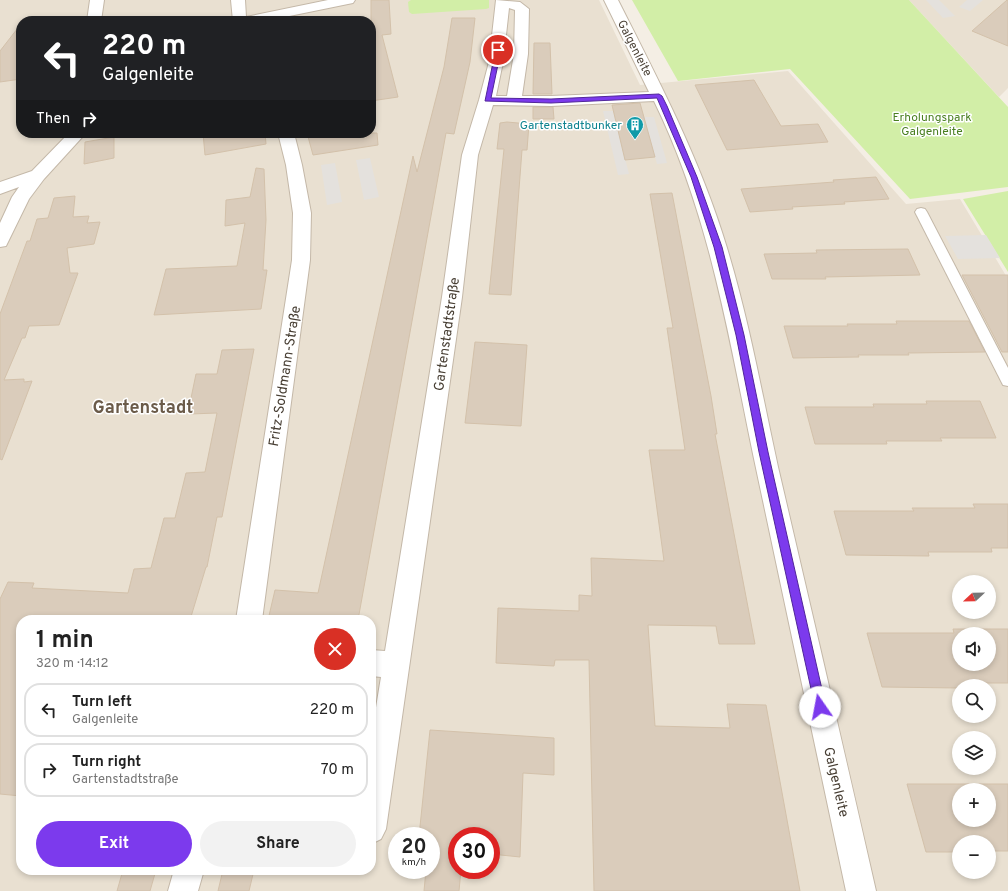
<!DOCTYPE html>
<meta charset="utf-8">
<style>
body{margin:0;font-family:Overpass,sans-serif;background:#f2f2f2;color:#222;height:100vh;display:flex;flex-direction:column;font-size:15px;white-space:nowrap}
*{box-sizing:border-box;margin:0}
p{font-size:13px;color:#767676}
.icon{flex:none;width:22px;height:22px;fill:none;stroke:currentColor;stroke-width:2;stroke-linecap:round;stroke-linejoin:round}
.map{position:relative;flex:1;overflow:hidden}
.side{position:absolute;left:16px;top:615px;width:360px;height:260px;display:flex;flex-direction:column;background:#fff;border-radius:16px;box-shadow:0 2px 6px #0003}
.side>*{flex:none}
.banner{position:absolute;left:16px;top:16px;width:360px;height:122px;border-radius:16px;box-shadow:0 2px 6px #0003;background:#202124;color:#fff;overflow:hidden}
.needle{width:26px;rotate:248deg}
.fabs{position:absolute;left:952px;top:575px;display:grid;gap:8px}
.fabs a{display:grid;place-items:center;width:44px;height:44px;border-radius:50%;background:#fff;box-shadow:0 2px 6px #0003;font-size:20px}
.speed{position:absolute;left:388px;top:827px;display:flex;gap:8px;font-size:20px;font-weight:700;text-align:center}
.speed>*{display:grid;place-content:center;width:52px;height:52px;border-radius:50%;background:#fff;box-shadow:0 2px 6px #0003;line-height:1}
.speed small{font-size:10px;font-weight:400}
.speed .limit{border:6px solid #d22;background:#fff;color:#111}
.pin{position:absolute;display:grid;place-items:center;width:34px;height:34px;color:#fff;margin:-17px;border:2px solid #fff;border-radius:50%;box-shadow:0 1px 4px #0007}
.me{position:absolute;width:44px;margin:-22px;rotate:348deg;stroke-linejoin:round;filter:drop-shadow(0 0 3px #0008)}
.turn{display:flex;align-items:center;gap:14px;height:84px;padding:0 20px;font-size:18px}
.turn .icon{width:52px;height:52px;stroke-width:2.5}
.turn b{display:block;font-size:28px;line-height:34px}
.then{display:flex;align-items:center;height:38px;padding:0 20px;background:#0003;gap:8px;font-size:15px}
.round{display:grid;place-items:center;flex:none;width:42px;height:42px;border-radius:21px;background:#f2f2f2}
.head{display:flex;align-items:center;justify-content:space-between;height:68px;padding:0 20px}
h1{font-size:24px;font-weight:700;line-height:30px}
.cta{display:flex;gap:8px;margin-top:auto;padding:8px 20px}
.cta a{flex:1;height:46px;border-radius:24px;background:#7c3aed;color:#fff;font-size:16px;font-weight:700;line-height:46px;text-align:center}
.cta a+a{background:#f2f2f2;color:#222}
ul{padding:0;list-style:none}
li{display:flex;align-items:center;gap:12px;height:54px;margin:0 8px 6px;padding:0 12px;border:2px solid #e0e0e0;border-radius:16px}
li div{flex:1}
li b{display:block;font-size:15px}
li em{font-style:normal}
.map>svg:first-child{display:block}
.residential{fill:#e9e0d1;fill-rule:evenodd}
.green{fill:#d2eea7}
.parking{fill:#e4e1dd}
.building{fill:#daccbb;stroke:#d3c1aa;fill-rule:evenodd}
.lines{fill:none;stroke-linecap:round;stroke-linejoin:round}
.service-casing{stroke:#c4b8a8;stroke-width:2}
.minor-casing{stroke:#c4b8a8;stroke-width:2}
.service{fill:#fff;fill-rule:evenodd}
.minor{fill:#fff;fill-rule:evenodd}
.route{fill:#7c3aed;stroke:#51269a}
.labels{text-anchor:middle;stroke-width:3;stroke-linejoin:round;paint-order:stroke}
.far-street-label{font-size:12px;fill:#473e33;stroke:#fff}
.far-park-label{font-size:12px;fill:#497f20;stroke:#fff}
.far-culture-label{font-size:12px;fill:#0d838f;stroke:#fff;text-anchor:end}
.street-label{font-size:14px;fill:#473e33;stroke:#fff}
.district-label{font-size:18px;font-weight:bold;fill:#6b5b49;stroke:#fff}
</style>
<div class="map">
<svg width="1008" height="891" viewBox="0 0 1008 891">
<rect width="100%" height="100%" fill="#f4eee4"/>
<path class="residential" d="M0,0H599L640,85L788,71L906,204L960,199L1008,279V891H0ZM21,21H371V133H21ZM959,582H989V612H959ZM21,620H371V870H21ZM959,634H989V664H959ZM959,686H989V716H959ZM959,738H989V768H959ZM959,790H989V820H959ZM397,836H431V870H397ZM457,836H491V870H457ZM959,842H989V872H959Z
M909,0H1008V88L999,97Z"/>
<path class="green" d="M411,0H489V8L486,9L412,14L409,12L408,2Z
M632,0H909L1008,107V187L910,199L790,69L678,81Z
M1008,191V272L963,199Z"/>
<path class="parking" d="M926,0H939L955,16L943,18Z
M967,0H983L970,11L959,7Z
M603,111H613L629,174L618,175Z
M644,117H654L667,163L657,164Z
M370,158L379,197L364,200L356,160Z
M335,163L342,202L327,205L321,165Z
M986,235L1000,258L958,259L945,236Z"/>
<path class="building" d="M371,0H389L391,34L382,35L398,97L371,101Z
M1007,0H1008V46L972,31Z
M452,18H475L470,62L454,134L446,133L358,620H268L275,590L318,593L413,156L417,172L444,67Z
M21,24V79L0,82V51Z
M534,43H550L552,94H533Z
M754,80L781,126L818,124L828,142L727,150L695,85Z
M640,103L655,157L625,160L612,105Z
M533,107H553L554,119H533Z
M507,122L529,124L527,150H522L511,295L489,294L504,149H497L500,123Z
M203,133H265L266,144L205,155Z
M307,133H377L378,145L313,155Z
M114,137V158L84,164L85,142Z
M256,168L264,169L265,195L266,220L263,270H267L261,309L154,315L166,269L237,266L245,223L225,226L226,200L250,197Z
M876,177L889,199L844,202L845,204L792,207L793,209L750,212L741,189L834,182L833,180Z
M672,193L711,396L717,434H715L755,644H719L716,626L648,625L655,726L730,728L727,704L766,705L800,891H594L589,660H555L554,666L496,663L498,608L579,611V595L592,596L591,558L664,561L649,450H685L667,328H673L650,194Z
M75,196L73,217L89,216L87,223L100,222L94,244L67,248L70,273H78L59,325L29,326L25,338H22L4,380L24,379V382L32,381L2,460L0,459V314L27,241H30L37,219L48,218L54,198Z
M908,249L920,275L825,277L826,279H772L764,254L817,253L816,250Z
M962,275H1008V352H1002Z
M896,321H969L985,352L908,353L909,355H858L859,357L793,358L784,326H848L847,324H897Z
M475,342L527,345L521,426L465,423Z
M254,349L222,517H217L207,567H206L190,620H21V796L0,794V599L8,582L34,583L32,588L128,593L134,569L151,568L164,518H175L186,473L205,472L217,413L190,414L193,403H190L196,374H217L222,350Z
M926,401H980L996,438H940L942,441H886L887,444H815L805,407H874L873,404H927Z
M973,504H1008V548H991L992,552H928L929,556L846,555L834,511H914L912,508H975Z
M953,629H1008V683H972V686H959V688L882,687L867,633H954ZM959,634H989V664H959Z
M430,730L554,738V775L523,773L520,857L491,854V836H457V870H461L459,891H424L426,870H431V836H419Z
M907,784H1008V851H989V842H959V852H926ZM959,790H989V820H959Z
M123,870H156L150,891H117Z
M223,870H254L249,891H218Z"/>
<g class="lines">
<defs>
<path id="service" d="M921,208L925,209L927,212L1008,368V386L1003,385L915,212L917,209Z"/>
<path id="minor" d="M90,0H104L101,21H87Z
M231,0H245L246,17L328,0H355L353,3L348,4L265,21H233Z
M496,0L520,2L529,9L528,54L522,96H551L649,92L604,0H618C659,81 701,161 727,248C749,320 762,394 778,467C811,608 844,750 876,891H846C815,745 784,600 753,454C728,333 709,213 654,101L551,106L493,105L478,155L462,297L386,829L381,839L371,844V738L381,677L371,676V650L385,651L442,297L462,155L479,100L489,62ZM509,8L515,10L514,54L507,96H496L503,62Z
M69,133H86L44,179L29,199L6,246L0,247V223L12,197L19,187L0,194V182L32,171Z
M278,133H294L302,165L311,213L310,260L262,620H236L292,260L293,213L286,165Z
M174,870H204L198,891H168Z"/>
</defs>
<use href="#service" class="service-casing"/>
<use href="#minor" class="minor-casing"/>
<use href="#service" class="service"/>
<use href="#minor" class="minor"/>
</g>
<path class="route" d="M496,48L501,50L491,98L551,99L659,94L662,96L667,106L697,177L722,247L744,335L768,452L826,707L824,711L820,712L816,711L815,707L759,452L736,335L714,247L691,177L657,98L551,103L485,101Z"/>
<defs>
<symbol id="building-pin" viewBox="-11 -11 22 30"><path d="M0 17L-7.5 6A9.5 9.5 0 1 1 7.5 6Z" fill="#0f9aa8" stroke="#fff"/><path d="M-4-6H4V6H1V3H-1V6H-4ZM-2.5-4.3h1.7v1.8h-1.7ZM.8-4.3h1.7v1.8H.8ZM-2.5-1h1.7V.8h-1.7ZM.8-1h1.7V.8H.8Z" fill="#fff"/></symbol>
</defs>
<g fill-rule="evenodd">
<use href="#building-pin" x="625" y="115" width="20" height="27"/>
</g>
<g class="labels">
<g class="far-street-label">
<text transform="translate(635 48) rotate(63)" y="4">Galgenleite</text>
</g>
<g class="far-park-label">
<text x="932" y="121">Erholungspark<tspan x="932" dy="14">Galgenleite</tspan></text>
</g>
<g class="far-culture-label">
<text x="622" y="129">Gartenstadtbunker</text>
</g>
<g class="street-label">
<text transform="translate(446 334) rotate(-82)" y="5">Gartenstadtstraße</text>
<text transform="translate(284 376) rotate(-81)" y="5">Fritz-Soldmann-Straße</text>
<text transform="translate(837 782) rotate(77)" y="5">Galgenleite</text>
</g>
<g class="district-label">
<text x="143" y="413">Gartenstadt</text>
</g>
</g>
</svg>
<div class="fabs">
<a><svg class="needle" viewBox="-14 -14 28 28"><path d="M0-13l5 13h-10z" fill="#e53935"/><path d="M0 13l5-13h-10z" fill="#767676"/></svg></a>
<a><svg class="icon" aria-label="sound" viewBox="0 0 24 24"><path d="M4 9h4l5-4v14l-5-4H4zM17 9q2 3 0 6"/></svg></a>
<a><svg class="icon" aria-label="search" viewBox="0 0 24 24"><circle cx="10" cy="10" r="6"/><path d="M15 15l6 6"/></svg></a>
<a><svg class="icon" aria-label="layers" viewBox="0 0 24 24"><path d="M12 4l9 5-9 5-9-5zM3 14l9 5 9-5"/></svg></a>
<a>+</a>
<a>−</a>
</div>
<div class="speed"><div>20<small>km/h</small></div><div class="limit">30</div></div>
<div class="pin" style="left:498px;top:50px;background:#d93025"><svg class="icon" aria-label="arrive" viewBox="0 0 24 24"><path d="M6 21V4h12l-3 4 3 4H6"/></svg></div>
<svg class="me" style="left:820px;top:707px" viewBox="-20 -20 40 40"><circle r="19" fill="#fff"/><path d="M0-13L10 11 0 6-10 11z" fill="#7c3aed"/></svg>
<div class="banner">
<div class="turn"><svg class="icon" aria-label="left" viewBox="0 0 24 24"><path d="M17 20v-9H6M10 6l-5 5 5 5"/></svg><div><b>220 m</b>Galgenleite</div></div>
<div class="then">Then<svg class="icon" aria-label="right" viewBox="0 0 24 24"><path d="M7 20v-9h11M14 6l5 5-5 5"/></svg></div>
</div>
<section class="side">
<div class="head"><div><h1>1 min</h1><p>320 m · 14:12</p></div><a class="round" style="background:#d93025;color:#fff"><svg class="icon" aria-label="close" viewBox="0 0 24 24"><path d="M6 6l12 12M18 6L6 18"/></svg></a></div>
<ul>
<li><svg class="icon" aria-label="left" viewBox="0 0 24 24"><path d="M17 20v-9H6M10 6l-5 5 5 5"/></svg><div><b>Turn left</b><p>Galgenleite</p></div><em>220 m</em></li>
<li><svg class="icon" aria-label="right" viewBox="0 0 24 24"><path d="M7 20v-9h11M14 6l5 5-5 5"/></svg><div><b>Turn right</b><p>Gartenstadtstraße</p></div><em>70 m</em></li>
</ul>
<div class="cta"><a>Exit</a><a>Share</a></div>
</section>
</div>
